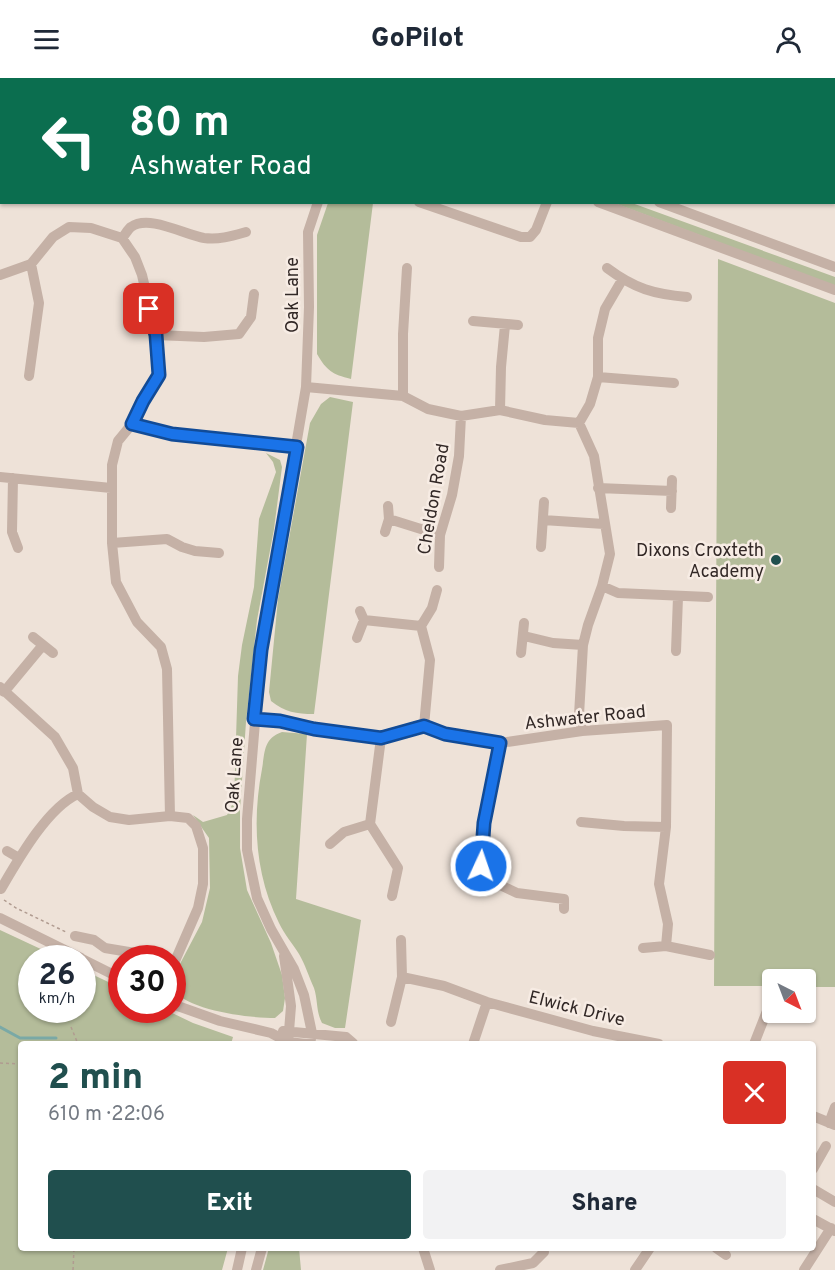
<!DOCTYPE html>
<meta charset="utf-8">
<style>
body{margin:0;font-family:Overpass,sans-serif;background:#f2f2f3;color:#1f2937;height:100vh;display:flex;flex-direction:column;font-size:22px;white-space:nowrap}
*{box-sizing:border-box;margin:0}
p{font-size:20px;color:#747a83}
.icon{flex:none;width:33px;height:33px;fill:none;stroke:currentColor;stroke-width:2;stroke-linecap:round;stroke-linejoin:round}
.map{position:relative;flex:1;overflow:hidden}
.sheet{position:absolute;left:18px;top:963px;width:798px;height:210px;display:flex;flex-direction:column;background:#fff;border-radius:6px;box-shadow:0 2px 4px #0004}
.sheet>*{flex:none}
.banner{position:absolute;left:0px;top:0px;width:836px;height:126px;box-shadow:0 2px 4px #0004;background:#0b6e4f;color:#fff;overflow:hidden}
.needle{width:39px;rotate:138deg}
.fabs{position:absolute;left:762px;top:891px;display:grid;gap:12px}
.fabs a{display:grid;place-items:center;width:54px;height:54px;border-radius:6px;background:#fff;box-shadow:0 2px 4px #0004;font-size:30px}
.speed{position:absolute;left:18px;top:867px;display:flex;gap:12px;font-size:30px;font-weight:700;text-align:center}
.speed>*{display:grid;place-content:center;width:78px;height:78px;border-radius:50%;background:#fff;box-shadow:0 2px 4px #0004;line-height:1}
.speed small{font-size:15px;font-weight:400}
.speed .limit{border:9px solid #d22;background:#fff;color:#111}
.pin{position:absolute;display:grid;place-items:center;width:51px;height:51px;color:#fff;margin:-26px;border-radius:12px;box-shadow:0 3px 9px #0006}
.me{position:absolute;width:66px;margin:-33px;rotate:3deg;stroke-linejoin:round;filter:drop-shadow(0 0 4px #0008)}
.turn{display:flex;align-items:center;gap:21px;height:126px;padding:0 30px;font-size:27px}
.turn .icon{width:78px;height:78px;stroke-width:2.5}
.turn b{display:block;font-size:42px;line-height:51px}
.round{display:grid;place-items:center;flex:none;width:63px;height:63px;border-radius:6px;background:#f2f2f3}
.headline{display:flex;align-items:center;justify-content:space-between;height:102px;padding:0 30px}
h1{font-size:36px;font-weight:800;line-height:45px;color:#204f4e}
.button{display:flex;gap:12px;margin-top:auto;padding:12px 30px}
.button a{flex:1;height:69px;border-radius:6px;background:#204f4e;color:#fff;font-size:24px;font-weight:800;line-height:69px;text-align:center}
.button a+a{background:#f2f2f3;color:#1f2937}
header{display:flex;justify-content:space-between;align-items:center;height:78px;padding:0 30px;background:#fff;font-size:27px;font-weight:800}
.map>svg:first-child{display:block}
.green{fill:#b4bc9a}
.lines{fill:none;stroke-linecap:round;stroke-linejoin:round}
.stream{stroke:#7aa9a6;stroke-width:3}
.path{stroke:#b09b90;stroke-width:1.5;stroke-dasharray:3 3;stroke-linecap:butt}
.minor{stroke:#c5b1a6;stroke-width:10}
.route-casing{stroke:#114b97;stroke-width:15}
.route{stroke:#1a73e8;stroke-width:10}
.poi-dot{fill:#204f4e;stroke:#f7ece4;stroke-width:2}
.labels{text-anchor:middle;stroke-width:5;stroke-linejoin:round;paint-order:stroke}
.street-label{font-size:18px;fill:#322826;stroke:#f7ece4}
.poi-label{font-size:18px;fill:#322826;stroke:#f7ece4;text-anchor:end}
</style>
<header><svg class="icon" aria-label="menu" viewBox="0 0 24 24"><path d="M4 6h16M4 12h16M4 18h16"/></svg>GoPilot<svg class="icon" aria-label="person" viewBox="0 0 24 24"><circle cx="12" cy="8" r="4"/><path d="M4 21q1-7 8-7t8 7"/></svg></header>
<div class="map">
<svg width="835" height="1192" viewBox="0 0 835 1192">
<rect width="100%" height="100%" fill="#eee2d8"/>
<path class="green" d="M0,0H319L2,2L0,114Z
M328,125H373L351,301C332,296 327,293 317,276V157Z
M614,125H632L835,199V208Z
M718,181L835,225V909H806V902H772V908H714Z
M330,319L353,324L314,636C296,636 285,634 271,623L269,614L278,521L310,345L321,326Z
M266,375L280,382L282,389L274,451L257,542L246,644L240,732V770L247,812L271,865L282,897L285,920L283,933L275,940C249,940 190,933 173,912L172,901L202,844L210,810L209,760L193,737L203,744L227,737L234,723L238,598L242,567L254,509L259,441L276,394L273,384Z
M282,654L307,656L296,821L361,842L345,950H335L322,945C316,934 318,922 314,910C309,899 305,886 299,876C293,866 284,856 279,845C255,797 252,743 262,691C265,674 263,661 282,654Z
M0,852L60,880H32V932H82L83,892L121,910L122,932H166L193,945L233,959L231,966H21V1170H228L222,1192H0Z
M269,1170H299L301,1192H263Z"/>
<g class="lines">
<path class="stream" d="M0,949L20,960H56"/>
<path class="path" d="M729,2V0
M4,822L16,830L66,854
M71,949L78,966
M0,985L21,986
M73,1192L74,1170"/>
<path class="minor" d="M178,0L188,2
M384,0L385,2
M607,0L611,2
M72,2L87,0
M328,2L329,0
M0,13H2
M834,81H835
M419,124L521,159H530L536,152L547,124
M598,124L835,212
M659,124L835,189
M122,160C125,157 128,151 131,149C149,136 185,157 204,160C219,162 232,158 246,154
M607,190C635,211 654,216 687,219
M0,197L31,186L53,159L69,149L91,150L122,160L135,179L142,197L156,257L159,297L143,323L132,346L118,363L112,387V465L116,504L137,544L161,569L167,591L170,738
M473,243L518,247
M156,257L204,259L239,256L251,239L254,216
M29,298L39,225L31,186
M598,299L674,305
M306,309L403,318L428,331L461,338L500,332L545,342L579,345L590,326L598,299V260L605,231L622,202
M403,318V256L407,190
M500,332L501,289L505,247
M579,345L594,378L610,476L602,508L588,547L583,567L579,637L582,653
M132,346L172,355L297,369
M0,399L111,410
M13,400L12,454L18,470
M598,410L672,413
M671,430L672,402
M389,441L440,457
M543,442L604,446
M385,454L389,441L388,428
M112,465L167,461L182,469L195,473L219,475
M541,469L544,424
M439,489L440,457L452,417L459,378L461,338
M602,508L618,515L708,519
M364,542L421,548
M524,558L553,565L583,567
M33,559L53,575
M357,560L364,542L360,533
M676,573L678,519
M521,575L524,545
M0,609L55,659L73,690L78,716L93,729L110,739L129,742L170,738L188,740L196,748L203,770V806L198,830L172,890
M4,614L43,567
M254,641L280,643L313,651L381,660L424,648L445,656L500,665L582,653L667,647L666,749L659,806L668,846L666,868
M424,648L430,582L421,548L432,530L437,512
M381,660L370,746L398,790L392,818
M500,665L484,745L481,788L496,805L517,815L564,821V831
M581,744L624,748L666,749
M330,766L344,754L370,746
M7,773L19,780
M1,811C18,782 47,730 78,716
M0,840L81,880
M75,858L94,862L105,870L165,880
M643,870L666,868L710,877
M284,878L291,928L288,966
M82,881L122,901
M402,899L444,908L487,924L593,953L659,966
M172,926L220,943L271,955L288,964L306,966
M391,944L402,899L401,862
M283,953L346,959L353,965
M310,966L312,955L304,917L294,891L271,851L257,820L247,772V741L261,572L306,309L309,229L308,154L318,124
M473,966L487,924
M754,966L769,928L770,919
M813,1038L835,1047
M829,1045L835,1029
M813,1091L826,1068
M813,1111L835,1124
M813,1141L835,1153
M423,1170L430,1192
M716,1170L726,1177
M237,1192L242,1170
M256,1192L262,1170
M500,1192L533,1185L544,1174
M635,1192L650,1170
M804,1192L831,1150"/>
</g>
<g class="lines">
<defs>
<path id="route" d="M149,231L156,257L159,297L143,323L132,346L172,356L297,369L261,572L254,641L280,643L314,651L381,660L424,648L445,656L500,665L484,745L481,788"/>
</defs>
<use href="#route" class="route-casing"/>
<use href="#route" class="route"/>
</g>
<circle class="poi-dot" cx="776" cy="482" r="6"/>
<g class="labels">
<g class="street-label">
<text transform="translate(292 217) rotate(-90)" y="6">Oak Lane</text>
<text transform="translate(433 421) rotate(-80)" y="6">Cheldon Road</text>
<text transform="translate(585 639) rotate(-6)" y="6">Ashwater Road</text>
<text transform="translate(234 697) rotate(-86)" y="6">Oak Lane</text>
<text transform="translate(577 930) rotate(14)" y="6">Elwick Drive</text>
</g>
<g class="poi-label">
<text x="764" y="478">Dixons Croxteth<tspan x="764" dy="21">Academy</tspan></text>
</g>
</g>
</svg>
<div class="fabs">
<a><svg class="needle" viewBox="-14 -14 28 28"><path d="M0-13l5 13h-10z" fill="#e53935"/><path d="M0 13l5-13h-10z" fill="#747a83"/></svg></a>
</div>
<div class="speed"><div>26<small>km/h</small></div><div class="limit">30</div></div>
<div class="pin" style="left:149px;top:231px;background:#d93025"><svg class="icon" aria-label="arrive" viewBox="0 0 24 24"><path d="M6 21V4h12l-3 4 3 4H6"/></svg></div>
<svg class="me" style="left:481px;top:788px" viewBox="-20 -20 40 40"><circle r="17" fill="#1a73e8" stroke="#fff" stroke-width="3"/><path d="M0-11L8 9 0 5-8 9z" fill="#fff"/></svg>
<div class="banner">
<div class="turn"><svg class="icon" aria-label="left" viewBox="0 0 24 24"><path d="M17 20v-9H6M10 6l-5 5 5 5"/></svg><div><b>80 m</b>Ashwater Road</div></div>
</div>
<section class="sheet">
<div class="headline"><div><h1>2 min</h1><p>610 m · 22:06</p></div><a class="round" style="background:#d93025;color:#fff"><svg class="icon" aria-label="close" viewBox="0 0 24 24"><path d="M6 6l12 12M18 6L6 18"/></svg></a></div>
<div class="button"><a>Exit</a><a>Share</a></div>
</section>
</div>
